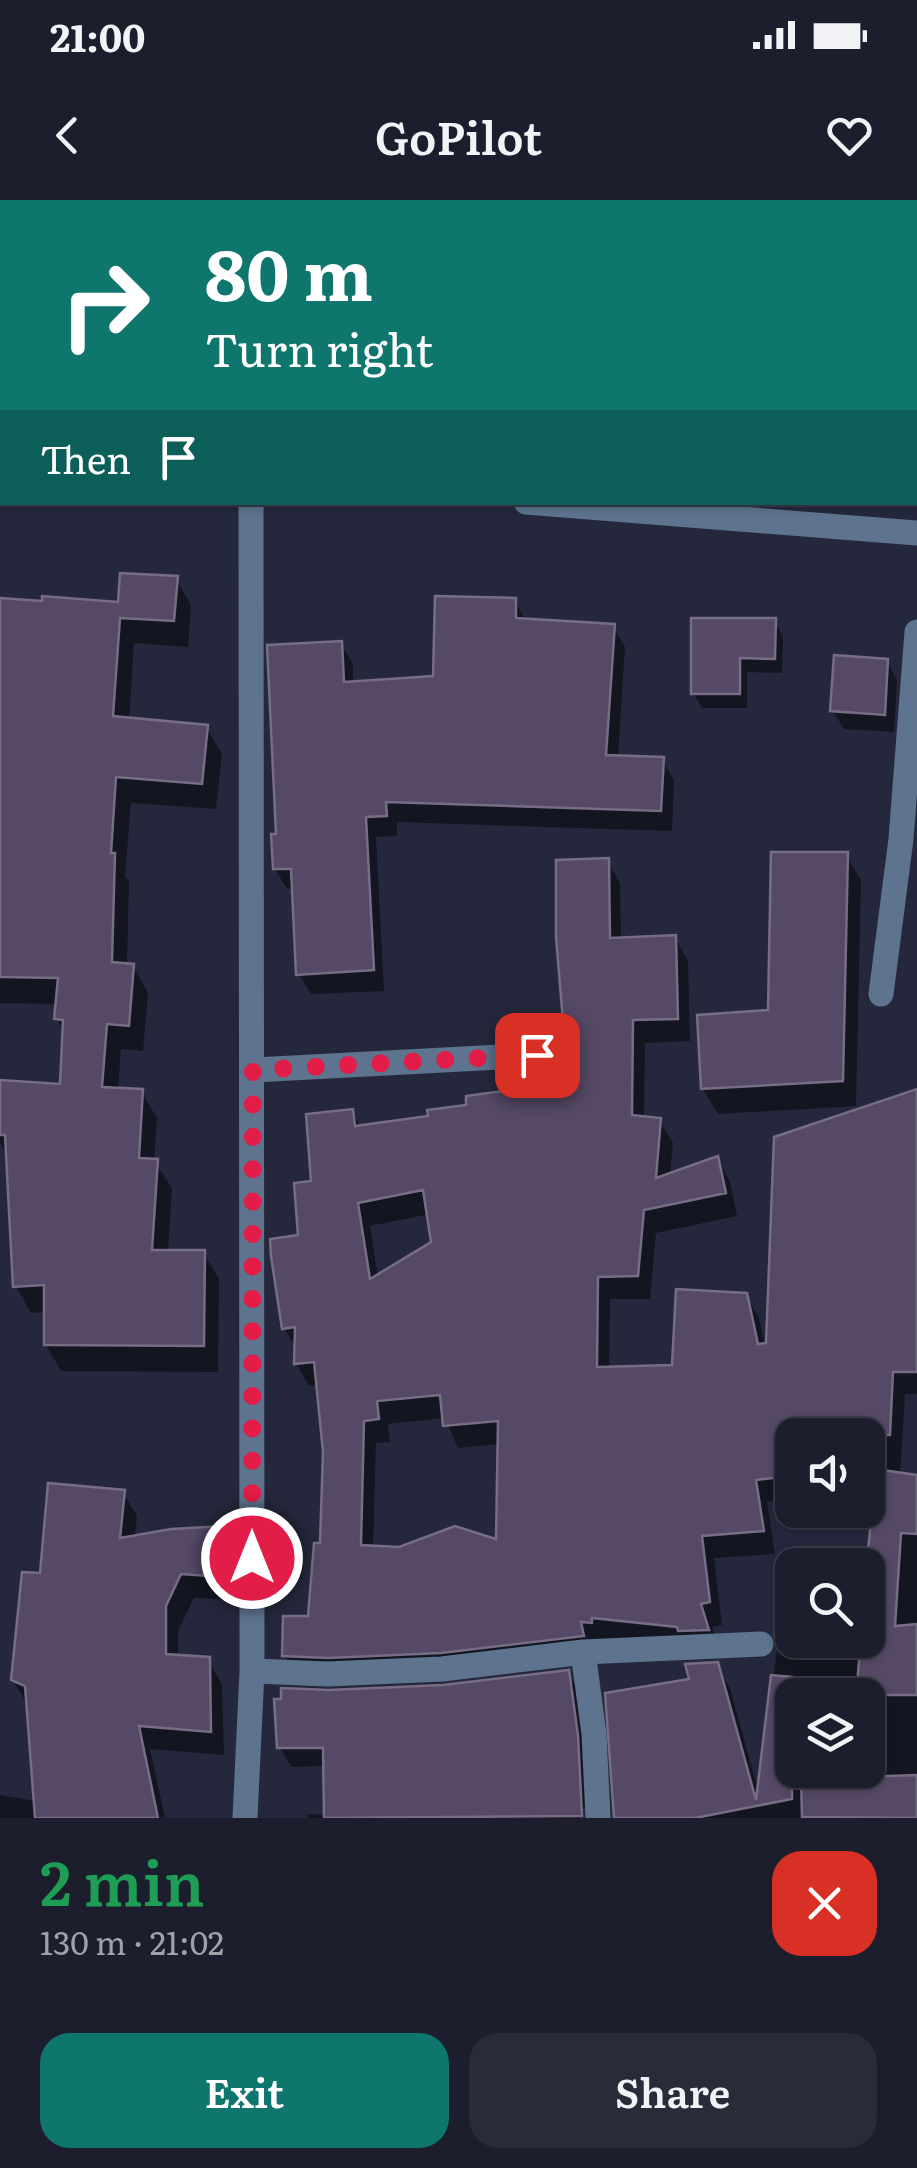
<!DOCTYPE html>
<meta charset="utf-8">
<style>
body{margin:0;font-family:Literata,serif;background:#292b39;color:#f1f3f6;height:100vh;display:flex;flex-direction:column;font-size:38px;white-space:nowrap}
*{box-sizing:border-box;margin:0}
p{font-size:32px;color:#a0a2aa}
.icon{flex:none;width:55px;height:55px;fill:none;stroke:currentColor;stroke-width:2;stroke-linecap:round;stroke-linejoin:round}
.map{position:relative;height:1618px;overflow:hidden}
.details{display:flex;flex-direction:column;background:#1c1e2d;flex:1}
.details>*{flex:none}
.banner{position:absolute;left:0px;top:0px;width:918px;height:305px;box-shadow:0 2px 8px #0004,0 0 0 2px #3a3c49;background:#0f766e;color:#fff;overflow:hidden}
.controls{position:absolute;left:775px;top:1218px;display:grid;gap:20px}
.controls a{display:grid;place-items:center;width:110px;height:110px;border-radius:20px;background:#1c1e2d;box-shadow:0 2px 8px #0004,0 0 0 2px #3a3c49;font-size:50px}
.pin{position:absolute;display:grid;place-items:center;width:85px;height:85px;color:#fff;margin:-42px;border-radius:20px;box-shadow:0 5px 15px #0006}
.me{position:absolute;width:110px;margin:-55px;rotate:0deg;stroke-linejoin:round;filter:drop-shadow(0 0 8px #0008)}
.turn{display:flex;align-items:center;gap:35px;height:210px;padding:0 40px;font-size:45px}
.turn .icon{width:130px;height:130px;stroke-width:2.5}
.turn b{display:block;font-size:70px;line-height:85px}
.then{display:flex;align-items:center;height:95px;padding:0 40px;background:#0003;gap:20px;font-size:38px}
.round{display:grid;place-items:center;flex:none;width:105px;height:105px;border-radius:30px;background:#292b39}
.overview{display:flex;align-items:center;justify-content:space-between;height:170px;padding:0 40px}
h1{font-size:60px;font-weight:600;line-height:75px;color:#1e9e55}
.action{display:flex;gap:20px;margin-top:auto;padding:20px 40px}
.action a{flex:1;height:115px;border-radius:30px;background:#0f766e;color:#fff;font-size:40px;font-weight:600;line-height:115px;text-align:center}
.action a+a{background:#292b39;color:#f1f3f6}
.status{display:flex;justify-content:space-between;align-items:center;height:70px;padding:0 50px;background:#1c1e2d;direction:ltr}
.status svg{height:28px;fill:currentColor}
header{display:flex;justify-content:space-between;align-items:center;height:130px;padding:0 40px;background:#1c1e2d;font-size:45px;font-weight:600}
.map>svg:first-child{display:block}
.shadow{fill:#0007;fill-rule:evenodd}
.building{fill:#554966;stroke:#776d85;stroke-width:2.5;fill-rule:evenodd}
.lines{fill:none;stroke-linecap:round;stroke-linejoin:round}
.minor{stroke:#5d738e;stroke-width:25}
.highway{stroke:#c2d8f3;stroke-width:30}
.route{stroke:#e11d48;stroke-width:18;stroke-dasharray:0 32.4}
</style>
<div class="status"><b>21:00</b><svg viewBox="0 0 49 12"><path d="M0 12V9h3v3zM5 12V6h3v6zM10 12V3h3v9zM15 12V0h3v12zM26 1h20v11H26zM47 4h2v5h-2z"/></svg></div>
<header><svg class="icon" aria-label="back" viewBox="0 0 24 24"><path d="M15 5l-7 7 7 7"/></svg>GoPilot<svg class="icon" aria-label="heart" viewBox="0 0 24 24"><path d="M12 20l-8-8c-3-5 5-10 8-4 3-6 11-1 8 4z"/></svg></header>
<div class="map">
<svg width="917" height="1618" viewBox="0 0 917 1618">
<rect width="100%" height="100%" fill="#25283c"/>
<path class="shadow" d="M445,0H884V2Z
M176,379L191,405L188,447L134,443L129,520L206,527L222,554L216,609L131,603L125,676L129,682L127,766H133L148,793L143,851L121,849L118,890L141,891L157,918L154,961L172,988L168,1052H203L219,1079L218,1172L61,1171L46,1145V1112L31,1113L16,1086L9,958L0,943V883L62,887L65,833L56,818L58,804L0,803V399L120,405Z
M515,401L526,421L613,427L625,447L618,558L662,560L674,580L672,631L397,622V636L376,637L384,791L311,794L299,774L294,689H287L275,669L278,636L341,444L353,464V484L435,478Z
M774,421L783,436L782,473L747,472V508H702L693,493Z
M887,461L897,480L894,532L844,529L833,511Z
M846,655L861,680L856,906L718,914L703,889L771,812Z
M607,660L620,683L621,740L675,738L688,761L690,841L645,843L644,919L659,920L673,943L670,975L717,959L730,982L737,1016L656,1033L650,1099H610L609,1169L674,1168L746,1095L759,1118L767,1154L917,891V1194H905L900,1276L917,1278V1618H617L692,1482L716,1465L730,1488L759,1594L789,1351L871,1354L876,1292L868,1293V1235H792V1300L767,1302L775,1354L714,1358L722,1425L712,1427L720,1452L298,1478L285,1455L310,1418L322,1346L325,1252L319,1185L309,1186L296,1164L297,1150L284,1128L314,983L352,911L361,928L431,918L571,884ZM430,1014L434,1044L378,1078L370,1026ZM445,1218L458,1248L500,1244L498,1343L373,1348L376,1243L390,1242L388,1224ZM792,1365H868V1440H792ZM792,1495H868V1570H792Z
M123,1292L137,1316L135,1338L224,1329L238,1353L235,1400L194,1398L178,1431V1457L208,1460L222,1484L224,1555L150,1549L165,1618H0V1595L36,1601L27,1504L13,1480L42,1376Z
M568,1473L579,1492L590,1607L580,1608V1618H308V1614L326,1615V1566L291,1567L280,1548L443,1488Z"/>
<path class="building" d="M120,373L178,376L174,421L120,418L113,516L208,525L202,584L116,577L111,653H115L112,762L134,764L129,826L107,824L102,887L143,889L139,958L158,959L152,1050H205L204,1146L44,1145V1085L13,1087L5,935H0V880L60,884L63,820L54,819L58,778L0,777V398L42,401V396L118,402Z
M435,396L516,398V418L615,424L606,555L664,557L661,611L386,602L387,616L366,617L374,770L296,775L291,669H273L271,634H276L267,445L342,441L344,482L433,476Z
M691,418H776L775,459L740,458V494H691Z
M834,455L888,459L885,515L830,511Z
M771,652H848L843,881L701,889L697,815L768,810Z
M609,658L610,738L676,735L678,819L633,820L632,915L661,918L656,978L718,956L726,993L644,1010L638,1076L598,1077L597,1167L672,1165L676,1089L747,1093L758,1144L766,1143L774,937L917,889V1172H893L890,1235H792V1276L756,1280L764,1331L702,1336L710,1402L701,1404L709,1430L678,1431L677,1427L592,1418V1423L581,1422L584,1436L441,1453L328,1458L282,1456L283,1416H308L314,1343H320L323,1252L314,1162L294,1164L295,1127L282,1129L271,1056L270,1039L298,1035L294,983L311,981L306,914L353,909L355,926L428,916L427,910L466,905V896L568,882L556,737V660ZM423,990L431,1042L370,1079L358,1003ZM440,1195L443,1226L498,1221L496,1339L455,1326L399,1347L361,1345L364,1221L379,1219L377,1201Z
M876,1269L917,1275V1334L901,1333L895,1426L917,1424V1495H856L861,1440H868V1351Z
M48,1283L125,1290L120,1338L171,1329L225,1326L222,1377L181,1374L166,1406V1454L210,1457L211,1532L139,1526L158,1618H35L25,1486L11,1480L22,1372L40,1373Z
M718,1462L756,1600L771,1475L792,1477V1599L695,1618H614L605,1493L689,1479L685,1464Z
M569,1470L578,1535L582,1616L324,1618L323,1548H277L274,1499H281V1488L329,1490L443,1485Z
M917,1575V1618L802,1617L801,1579Z"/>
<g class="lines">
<path class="minor" d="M126,2L129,0
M252,2V0
M0,93L2,92
M0,268H2
M526,302L917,333
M881,794L901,639L917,432
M253,870L537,855
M583,1452L594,1534L598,1618
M252,1471L328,1474L442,1469L583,1452L761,1444
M245,1618L252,1471L251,302"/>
<path class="highway" d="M71,2L74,0
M0,52L2,50"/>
</g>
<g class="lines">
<path class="route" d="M252,1358L253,870L537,855"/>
</g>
</svg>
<div class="controls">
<a><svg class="icon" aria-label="sound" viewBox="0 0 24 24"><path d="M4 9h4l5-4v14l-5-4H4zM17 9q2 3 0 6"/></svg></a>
<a><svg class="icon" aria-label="search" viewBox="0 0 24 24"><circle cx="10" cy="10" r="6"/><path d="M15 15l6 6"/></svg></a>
<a><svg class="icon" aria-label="layers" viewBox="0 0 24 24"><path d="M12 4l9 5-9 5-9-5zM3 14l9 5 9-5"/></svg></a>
</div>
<div class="pin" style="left:537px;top:855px;background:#d93025"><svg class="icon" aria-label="arrive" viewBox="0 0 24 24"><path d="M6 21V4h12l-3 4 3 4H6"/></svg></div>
<svg class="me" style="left:252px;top:1358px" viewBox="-20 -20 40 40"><circle r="17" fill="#e11d48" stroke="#fff" stroke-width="3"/><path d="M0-11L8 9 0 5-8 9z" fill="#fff"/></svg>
<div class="banner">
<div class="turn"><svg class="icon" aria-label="right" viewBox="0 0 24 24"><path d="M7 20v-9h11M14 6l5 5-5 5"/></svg><div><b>80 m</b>Turn right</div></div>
<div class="then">Then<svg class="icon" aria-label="arrive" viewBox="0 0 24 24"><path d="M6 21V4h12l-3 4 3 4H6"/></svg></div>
</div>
</div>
<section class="details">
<div class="overview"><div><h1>2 min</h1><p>130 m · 21:02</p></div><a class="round" style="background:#d93025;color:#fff"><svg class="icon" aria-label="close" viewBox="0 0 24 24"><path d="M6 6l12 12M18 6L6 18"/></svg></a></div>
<div class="action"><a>Exit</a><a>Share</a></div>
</section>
